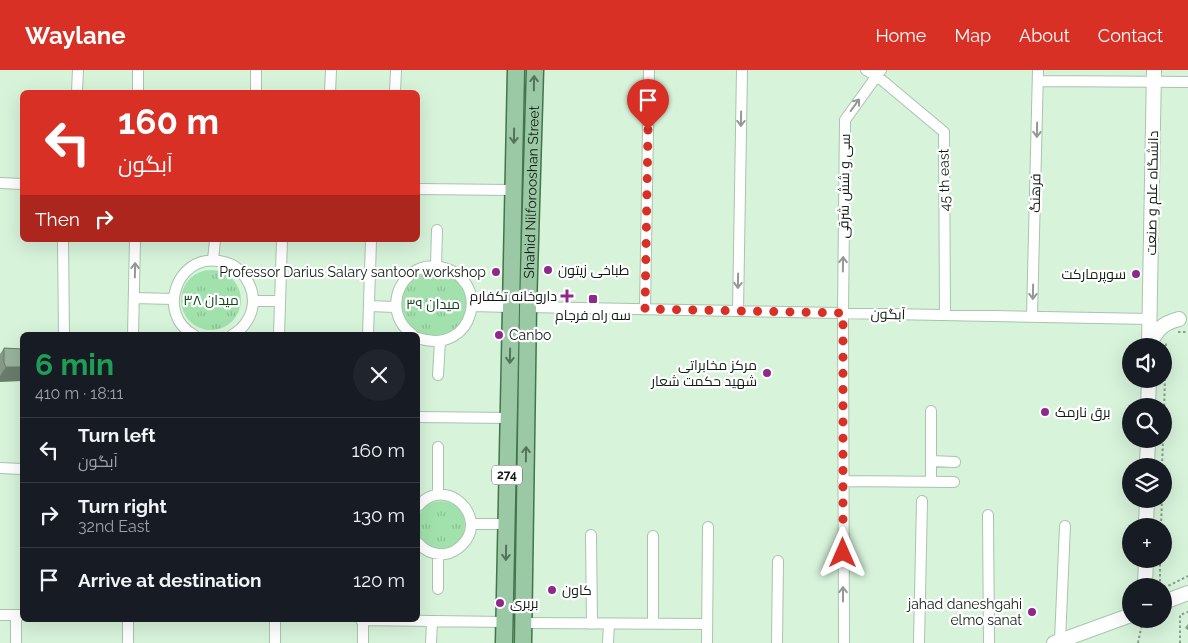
<!DOCTYPE html>
<meta charset="utf-8">
<style>
body{margin:0;font-family:Raleway,Cairo,sans-serif;background:#20242c;color:#f1f3f6;height:100vh;display:flex;flex-direction:column;font-size:19px;white-space:nowrap}
*{box-sizing:border-box;margin:0}
p{font-size:16px;color:#9ea1a6}
.icon{flex:none;width:28px;height:28px;fill:none;stroke:currentColor;stroke-width:2;stroke-linecap:round;stroke-linejoin:round}
.map{position:relative;flex:1;overflow:hidden}
.panel{position:absolute;left:20px;top:262px;width:400px;height:290px;display:flex;flex-direction:column;background:#171b24;border-radius:8px;box-shadow:0 5px 20px #0002}
.panel>*{flex:none}
.hud{position:absolute;left:20px;top:20px;width:400px;height:152px;border-radius:8px;box-shadow:0 5px 20px #0002;background:#d93025;color:#fff;overflow:hidden}
.buttons{position:absolute;left:1122px;top:268px;display:grid;gap:10px}
.buttons a{display:grid;place-items:center;width:50px;height:50px;border-radius:50%;background:#171b24;box-shadow:0 5px 20px #0002;font-size:25px}
.pin{position:absolute;display:grid;place-items:center;width:42px;height:42px;color:#fff;margin:-51px -21px;border-radius:50% 50% 50% 0;rotate:-45deg;box-shadow:0 0 5px #0007}
.pin .icon{rotate:45deg}
.me{position:absolute;width:55px;margin:-28px;rotate:0deg;stroke-linejoin:round;filter:drop-shadow(0 0 4px #0008)}
.turn{display:flex;align-items:center;gap:18px;height:105px;padding:0 15px;font-size:22px}
.turn .icon{width:65px;height:65px;stroke-width:2.5}
.turn b{display:block;font-size:35px;line-height:42px}
.then{display:flex;align-items:center;height:48px;padding:0 15px;background:#0003;gap:10px;font-size:19px}
.round{display:grid;place-items:center;flex:none;width:52px;height:52px;border-radius:26px;background:#20242c}
.headline{display:flex;align-items:center;justify-content:space-between;height:85px;padding:0 15px}
h1{font-size:30px;font-weight:700;line-height:38px;color:#1e9e55}
ul{padding:0;list-style:none}
li{display:flex;align-items:center;gap:15px;height:65px;padding:0 15px;border-top:1px solid #363941}
li div{flex:1}
li b{display:block;font-size:19px}
li em{font-style:normal}
header{display:flex;align-items:center;gap:30px;box-sizing:border-box;height:70px;padding:0 25px;background:#d93025;color:#fff}
header strong{font-size:24px}
nav{display:flex;gap:28px;margin-inline-start:auto;font-size:18px}
.map>svg:first-child{display:block}
.grass{fill:url(#grass-tufts)}
.lines{fill:none;stroke-linecap:round;stroke-linejoin:round}
.street-casing{stroke:#a9c4ad;stroke-width:12}
.secondary-casing{stroke:#a9c4ad;stroke-width:16}
.primary-casing{stroke:#41754b;stroke-width:19}
.path{stroke:#889d8b;stroke-width:2;stroke-dasharray:2.5 2.5;stroke-linecap:butt}
.street{stroke:#fff;stroke-width:10}
.secondary{stroke:#fff;stroke-width:14}
.primary{stroke:#9cc9a5;stroke-width:16}
.wall{fill:#839a85}
.shaded-wall{fill:#6a7d6c}
.building{fill:#98b39b;stroke:#6a7d6c}
.oneway{stroke:#57725c}
.oneway2{stroke:#949995}
.route{stroke:#d93025;stroke-width:9;stroke-dasharray:0 16.2}
.poi-dot{fill:#8f278c;stroke:#fff;stroke-width:2}
.labels{text-anchor:middle;stroke-width:4.5;stroke-linejoin:round;paint-order:stroke}
.shield{fill:#fff;stroke:#59605a;stroke-width:1}
.shield-label{font-size:12px;font-weight:bold;fill:#121c14}
.street-label{font-size:14px;fill:#121c14;stroke:#fff}
.poi-label{font-size:14px;fill:#121c14;stroke:#fff;text-anchor:start}
.park-label{font-size:14px;fill:#10431e;stroke:#fff}
</style>
<header>
<strong>Waylane</strong>
<nav><a>Home</a><a>Map</a><a>About</a><a>Contact</a></nav>
</header>
<div class="map">
<svg width="1188" height="573" viewBox="0 0 1188 573">
<defs>
<pattern id="grass-tufts" width="24" height="20" patternUnits="userSpaceOnUse" patternTransform="scale(1.25)"><rect width="24" height="20" fill="#a1e2ac"/><path d="M3 7l-1-3M5 7V3M7 7l1-3M15 17l-1-3M17 17v-4M19 17l1-3" fill="none" stroke="#8ac193"/></pattern>
</defs>
<rect width="100%" height="100%" fill="#d7f3da"/>
<path class="grass" d="M436,196L458,204L472,236L452,267L418,268L401,252L398,226L405,209Z
M181 230a30 30 0 1 1 60 0a30 30 0 1 1-60 0Z
M417 455a24 24 0 1 1 48 0a24 24 0 1 1-48 0Z"/>
<g class="lines">
<defs>
<path id="street" d="M866,0L877,6L944,62L945,245
M1038,11L1188,12
M77,22L78,0
M138,22V0
M256,22V0
M330,22L331,0
M395,22L396,0
M0,113L22,114
M418,119L513,120
M63,170L64,265
M213,190L215,170
M436,196L437,160
M134,228L173,229
M253,231H280
M369,236L395,237
M472,236L511,237
M528,237L1150,249
M645,239L649,0
M738,241L742,0
M1032,246L1038,0
M133,265L135,170
M194,265C156,245 176,184 219,191C226,192 234,195 239,200C247,208 253,219 253,231C253,245 244,259 232,265
M279,265L282,170
M368,265L371,170
M413,265C391,249 391,221 411,204C419,197 430,195 440,197C493,208 475,287 418,268
M438,305L440,271
M418,347L509,348
M438,377V424
M931,391L955,392
M0,398L22,399
M843,411L954,412
M931,412V341
M418,436C446,403 490,448 462,475C457,480 452,483 445,484C434,485 425,481 418,473
M988,445L989,573
M471,454H506
M591,465L592,554
M438,519V484
M0,545H21
M361,550L504,552
M524,553L707,554
M653,554V466
M1060,570L1065,456
M16,573V545
M128,573V550
M275,573V550
M363,573V550
M431,573L432,551
M608,573L609,554
M707,573L708,457
M777,573L778,491
M844,573L843,243L845,50L881,0
M919,573L922,431"/>
<path id="secondary" d="M1149,275C1158,259 1161,254 1179,249
M1149,276L1154,0
M1148,336L1149,309
M1147,396L1148,369
M1146,456L1147,429
M1145,516L1146,489
M1164,532L1188,523
M1054,573L1131,545"/>
<g id="primary">
<path d="M504,573L516,0"/>
<path id="s1" d="M523,573L528,237L535,0"/>
</g>
</defs>
<use href="#street" class="street-casing"/>
<use href="#secondary" class="secondary-casing"/>
<use href="#primary" class="primary-casing"/>
<path class="path" d="M1178,262H1188
M1164,341L1166,272
M1162,396L1163,369
M1161,456L1162,429
M1160,489V516
M1164,518L1188,506
M1138,573L1143,549
M1180,573V545L1188,542"/>
<use href="#street" class="street"/>
<use href="#secondary" class="secondary"/>
<use href="#primary" class="primary"/>
</g>
<path class="wall" d="M4,278L22,279L0,312V284Z
M1188,554V560L1185,558Z"/>
<path class="shaded-wall" d="M6,297H22V311L0,312V306Z"/>
<path class="building" d="M4,278L22,279V297H6L4,293Z"/>
<defs><path id="oneway-shaft" d="M-6 0H5M1.5-3L5.5 0L1.5 3" fill="none" stroke-width="1.6" stroke-linecap="round" stroke-linejoin="round" transform="scale(1.25)"/></defs>
<g class="oneway">
<use href="#oneway-shaft" transform="translate(534 13) rotate(-89)"/>
<use href="#oneway-shaft" transform="translate(514 66) rotate(91)"/>
<use href="#oneway-shaft" transform="translate(510 286) rotate(91)"/>
<use href="#oneway-shaft" transform="translate(526 384) rotate(-89)"/>
<use href="#oneway-shaft" transform="translate(506 483) rotate(91)"/>
</g>
<g class="oneway2">
<use href="#oneway-shaft" transform="translate(855 35) rotate(-54)"/>
<use href="#oneway-shaft" transform="translate(741 49) rotate(91)"/>
<use href="#oneway-shaft" transform="translate(1037 60) rotate(91)"/>
<use href="#oneway-shaft" transform="translate(843 194) rotate(-89)"/>
<use href="#oneway-shaft" transform="translate(135 200) rotate(-89)"/>
<use href="#oneway-shaft" transform="translate(738 211) rotate(91)"/>
<use href="#oneway-shaft" transform="translate(1033 222) rotate(91)"/>
<use href="#oneway-shaft" transform="translate(843 524) rotate(-90)"/>
</g>
<g class="lines">
<path class="route" d="M648,60L645,239L843,243V483"/>
</g>
<g class="poi-dot">
<circle cx="548" cy="200" r="5"/>
<circle cx="496" cy="202" r="5"/>
<circle cx="1136" cy="204" r="5"/>
<path d="M564.5 218.5h5v5h5v5h-5v5h-5v-5h-5v-5h5z"/>
<rect x="588" y="224" width="10" height="10" rx="2.5"/>
<circle cx="499" cy="265" r="5"/>
<circle cx="767" cy="303" r="5"/>
<circle cx="1045" cy="342" r="5"/>
<circle cx="552" cy="520" r="5"/>
<circle cx="500" cy="533" r="5"/>
<circle cx="1032" cy="542" r="5"/>
</g>
<g class="labels">
<rect class="shield" x="492" y="395.5" width="30" height="19" rx="4"/>
<g class="shield-label">
<text x="507" y="409">274</text>
</g>
<g class="street-label">
<text transform="translate(944 110) rotate(-91)" y="5">45 th east</text>
<text transform="translate(844 116) rotate(-89)" y="5">سی و شش شرقی</text>
<text dy="5" stroke="none"><textPath href="#s1" startOffset="451">Shahid Nilforooshan Street</textPath></text>
<text transform="translate(1035 123) rotate(-89)" y="5">فرهنگ</text>
<text transform="translate(1152 123) rotate(-89)" y="5">دانشگاه علم و صنعت</text>
<text transform="translate(888 244) rotate(1)" y="5">آبگون</text>
</g>
<g class="poi-label">
<text x="558" y="205">طباخی زیتون</text>
<text x="486" y="207" text-anchor="end">Professor Darius Salary santoor workshop</text>
<text x="1126" y="209" text-anchor="end">سوپرمارکت</text>
<text x="557" y="231" text-anchor="end">داروخانه تکفارم</text>
<text x="593" y="250" text-anchor="middle">سه راه فرجام</text>
<text x="509" y="270">Canbo</text>
<text x="757" y="300" text-anchor="end">مرکز مخابراتی<tspan x="757" dy="16">شهید حکمت شعار</tspan></text>
<text x="1055" y="347">برق نارمک</text>
<text x="562" y="525">کاون</text>
<text x="510" y="538">بربری</text>
<text x="1022" y="539" text-anchor="end">jahad daneshgahi<tspan x="1022" dy="16">elmo sanat</tspan></text>
</g>
<g class="park-label">
<text x="211" y="235">میدان ۳۸</text>
<text x="433" y="239">میدان ۳۹</text>
</g>
</g>
</svg>
<div class="buttons">
<a><svg class="icon" aria-label="sound" viewBox="0 0 24 24"><path d="M4 9h4l5-4v14l-5-4H4zM17 9q2 3 0 6"/></svg></a>
<a><svg class="icon" aria-label="search" viewBox="0 0 24 24"><circle cx="10" cy="10" r="6"/><path d="M15 15l6 6"/></svg></a>
<a><svg class="icon" aria-label="layers" viewBox="0 0 24 24"><path d="M12 4l9 5-9 5-9-5zM3 14l9 5 9-5"/></svg></a>
<a>+</a>
<a>−</a>
</div>
<div class="pin" style="left:648px;top:60px;background:#d93025"><svg class="icon" aria-label="arrive" viewBox="0 0 24 24"><path d="M6 21V4h12l-3 4 3 4H6"/></svg></div>
<svg class="me" style="left:843px;top:483px" viewBox="-20 -20 40 40"><path d="M0-17L14 15 0 8-14 15z" fill="#d93025" stroke="#fff" stroke-width="4"/></svg>
<div class="hud">
<div class="turn"><svg class="icon" aria-label="left" viewBox="0 0 24 24"><path d="M17 20v-9H6M10 6l-5 5 5 5"/></svg><div><b>160 m</b>آبگون</div></div>
<div class="then">Then<svg class="icon" aria-label="right" viewBox="0 0 24 24"><path d="M7 20v-9h11M14 6l5 5-5 5"/></svg></div>
</div>
<section class="panel">
<div class="headline"><div><h1>6 min</h1><p>410 m · 18:11</p></div><a class="round"><svg class="icon" aria-label="close" viewBox="0 0 24 24"><path d="M6 6l12 12M18 6L6 18"/></svg></a></div>
<ul>
<li><svg class="icon" aria-label="left" viewBox="0 0 24 24"><path d="M17 20v-9H6M10 6l-5 5 5 5"/></svg><div><b>Turn left</b><p>آبگون</p></div><em>160 m</em></li>
<li><svg class="icon" aria-label="right" viewBox="0 0 24 24"><path d="M7 20v-9h11M14 6l5 5-5 5"/></svg><div><b>Turn right</b><p>32nd East</p></div><em>130 m</em></li>
<li><svg class="icon" aria-label="arrive" viewBox="0 0 24 24"><path d="M6 21V4h12l-3 4 3 4H6"/></svg><div><b>Arrive at destination</b></div><em>120 m</em></li>
</ul>
</section>
</div>
